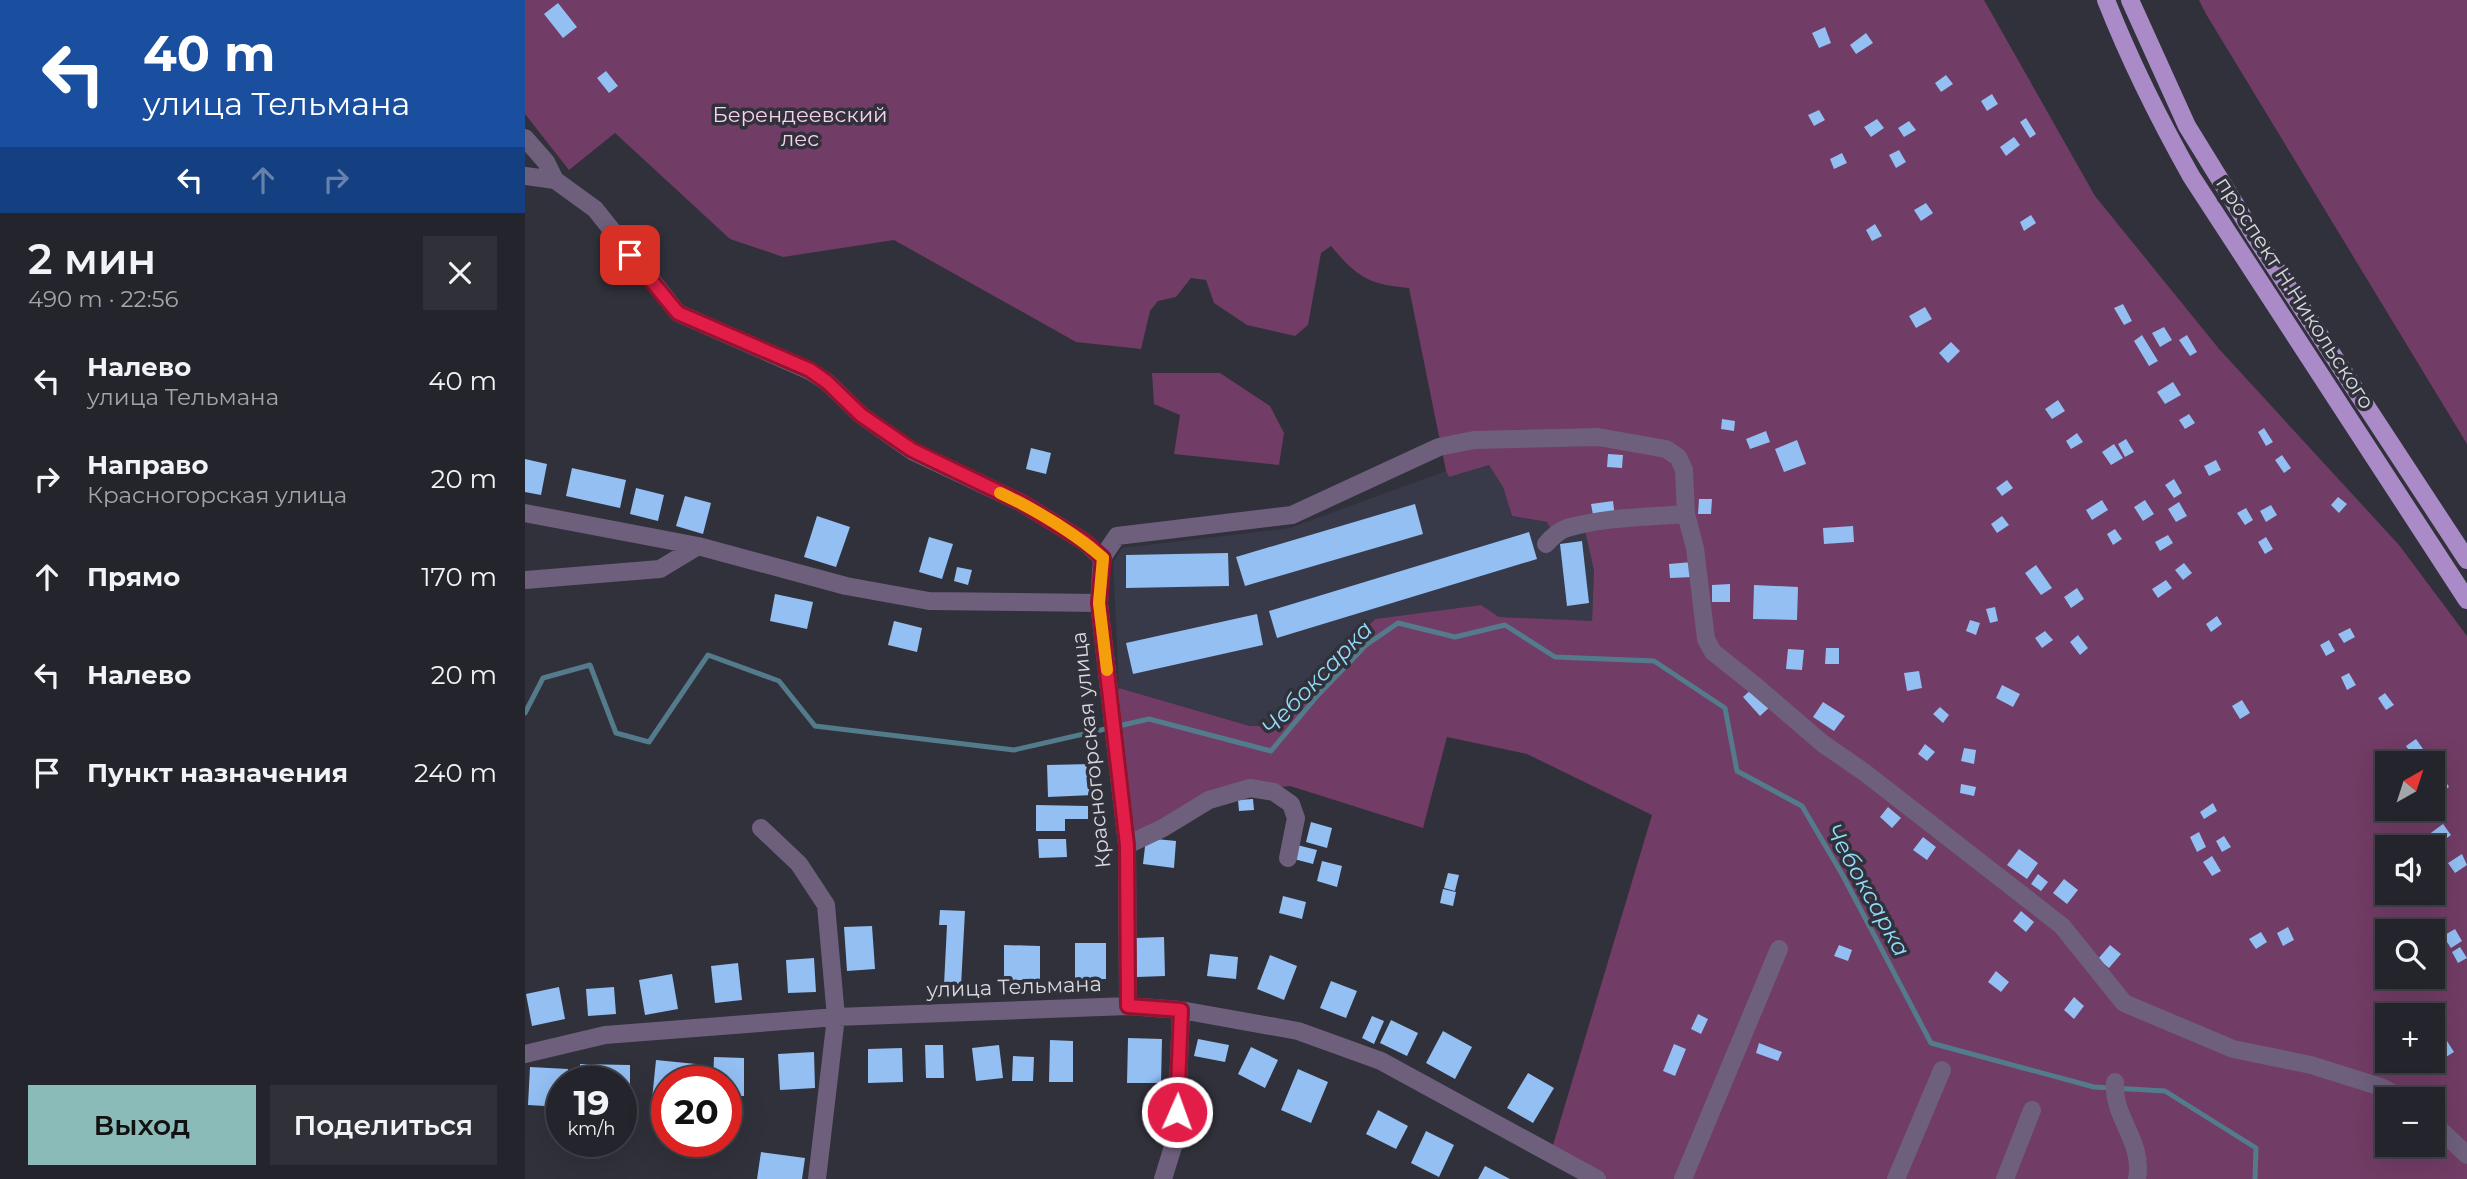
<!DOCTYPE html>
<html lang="ru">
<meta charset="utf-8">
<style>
body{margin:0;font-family:Montserrat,sans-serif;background:#303138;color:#f1f3f6;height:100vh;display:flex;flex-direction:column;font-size:26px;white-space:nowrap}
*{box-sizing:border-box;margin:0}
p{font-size:23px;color:#a3a5a9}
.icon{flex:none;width:38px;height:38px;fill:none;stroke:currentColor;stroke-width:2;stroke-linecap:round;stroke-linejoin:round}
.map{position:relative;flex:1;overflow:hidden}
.side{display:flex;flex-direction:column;background:#24252c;width:525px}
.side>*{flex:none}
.banner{background:#1a4fa0;color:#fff;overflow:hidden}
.needle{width:46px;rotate:39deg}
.controls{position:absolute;left:1850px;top:751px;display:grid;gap:14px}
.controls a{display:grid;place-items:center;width:70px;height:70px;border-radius:0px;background:#24252c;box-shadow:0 7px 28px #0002,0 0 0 2px #414248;font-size:35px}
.speed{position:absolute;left:21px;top:1066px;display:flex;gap:14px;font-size:35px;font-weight:700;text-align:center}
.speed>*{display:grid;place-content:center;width:91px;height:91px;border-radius:50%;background:#24252c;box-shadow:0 7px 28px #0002,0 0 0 2px #414248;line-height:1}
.speed small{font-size:18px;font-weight:400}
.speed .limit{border:10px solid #d22;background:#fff;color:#111}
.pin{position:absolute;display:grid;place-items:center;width:60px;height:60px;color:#fff;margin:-30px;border-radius:14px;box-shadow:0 4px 10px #0006}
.me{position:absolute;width:77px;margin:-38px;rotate:2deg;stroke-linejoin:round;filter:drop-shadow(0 0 5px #0008)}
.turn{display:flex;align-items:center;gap:24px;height:147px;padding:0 28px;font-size:32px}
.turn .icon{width:91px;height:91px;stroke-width:2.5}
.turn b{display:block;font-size:49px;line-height:60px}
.lanes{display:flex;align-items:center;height:66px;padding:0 28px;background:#0003;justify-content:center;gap:35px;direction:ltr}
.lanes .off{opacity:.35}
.round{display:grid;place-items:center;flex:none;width:74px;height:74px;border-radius:0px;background:#303138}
.overview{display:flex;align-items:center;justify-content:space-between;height:119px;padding:0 28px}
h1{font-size:42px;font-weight:600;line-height:52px}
.primary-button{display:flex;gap:14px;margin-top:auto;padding:14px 28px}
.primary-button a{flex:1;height:80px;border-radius:0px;background:#8bbbb9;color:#111;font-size:28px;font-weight:600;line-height:80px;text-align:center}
.primary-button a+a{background:#303138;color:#f1f3f6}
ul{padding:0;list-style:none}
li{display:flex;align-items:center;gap:21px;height:98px;padding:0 28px}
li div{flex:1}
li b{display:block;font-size:26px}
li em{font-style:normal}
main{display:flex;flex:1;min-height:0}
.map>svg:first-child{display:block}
.built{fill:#393a49}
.green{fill:#713c65;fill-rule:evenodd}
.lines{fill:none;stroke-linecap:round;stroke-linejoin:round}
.stream{stroke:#547b8b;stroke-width:5}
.building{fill:#93bff3}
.minor{stroke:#6e5f7d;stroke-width:18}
.major{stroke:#aa8ac7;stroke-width:18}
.route-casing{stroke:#92132f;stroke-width:18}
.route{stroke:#e11d48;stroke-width:12}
.slow{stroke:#f59e0b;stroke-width:12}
.labels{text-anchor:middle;stroke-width:7;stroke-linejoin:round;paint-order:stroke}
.park-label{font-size:21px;fill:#f9d2ee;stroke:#30313a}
.street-label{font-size:21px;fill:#d8d9de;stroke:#30313a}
.water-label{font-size:23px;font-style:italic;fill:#92dbf9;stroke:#30313a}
</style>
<main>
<section class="side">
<div class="banner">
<div class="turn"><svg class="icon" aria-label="left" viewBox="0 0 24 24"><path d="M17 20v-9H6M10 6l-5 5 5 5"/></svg><div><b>40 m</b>улица Тельмана</div></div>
<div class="lanes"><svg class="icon" aria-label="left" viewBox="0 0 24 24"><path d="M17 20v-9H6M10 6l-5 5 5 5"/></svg><svg class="icon off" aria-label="ahead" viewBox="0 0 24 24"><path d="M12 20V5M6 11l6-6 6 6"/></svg><svg class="icon off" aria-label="right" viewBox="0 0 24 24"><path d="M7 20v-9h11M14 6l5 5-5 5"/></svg></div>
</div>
<div class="overview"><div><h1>2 мин</h1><p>490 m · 22:56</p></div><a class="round"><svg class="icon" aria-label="close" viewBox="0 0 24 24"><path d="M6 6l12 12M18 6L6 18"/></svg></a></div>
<ul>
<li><svg class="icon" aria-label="left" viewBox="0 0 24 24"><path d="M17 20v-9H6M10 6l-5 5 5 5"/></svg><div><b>Налево</b><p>улица Тельмана</p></div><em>40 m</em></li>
<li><svg class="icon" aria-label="right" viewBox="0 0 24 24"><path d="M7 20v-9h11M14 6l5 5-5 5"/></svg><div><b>Направо</b><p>Красногорская улица</p></div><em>20 m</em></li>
<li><svg class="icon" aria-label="ahead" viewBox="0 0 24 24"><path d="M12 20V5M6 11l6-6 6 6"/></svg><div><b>Прямо</b></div><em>170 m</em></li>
<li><svg class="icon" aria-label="left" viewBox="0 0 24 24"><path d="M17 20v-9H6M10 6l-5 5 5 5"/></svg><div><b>Налево</b></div><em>20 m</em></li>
<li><svg class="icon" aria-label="arrive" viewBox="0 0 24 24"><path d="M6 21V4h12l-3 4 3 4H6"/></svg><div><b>Пункт назначения</b></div><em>240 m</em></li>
</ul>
<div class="primary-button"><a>Выход</a><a>Поделиться</a></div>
</section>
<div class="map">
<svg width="1942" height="1179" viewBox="0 0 1942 1179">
<rect width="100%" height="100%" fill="#30313a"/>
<path class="built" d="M964,465L978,487L987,516L1060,529L1069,571L1067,622L974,617L955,605L850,619L749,726H726L594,688L588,562L597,548L765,528L921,471L924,477Z"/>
<path class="green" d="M0,0H1459L1570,196L1695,350L1874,545L1942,636V1179H1072L1025,1155L1127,815L1002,754L922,737L898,828L765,786L685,794L602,845L586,703L594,688L725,726H749L850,619L956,605L974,617L1067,621L1069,571L1060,530L1029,535L1022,522L987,516L978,487L964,465L924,477L921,471L884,288C843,284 833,278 806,246L796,253L783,325L770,336L722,325L689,303L681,280L666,278L651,297L633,301L625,311L616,349L551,342L369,240L258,257L205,239L90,133L44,170L0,114ZM1862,763H1908V808H1862ZM1862,847H1908V892H1862ZM1862,931H1908V976H1862ZM1862,1015H1908V1060H1862ZM1862,1099H1908V1144H1862Z
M1674,0H1942V444L1681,14Z
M627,373H695L745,406L759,433L754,465L649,454L655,415L629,404Z"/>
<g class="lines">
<path class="stream" d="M0,713L18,678L65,665L91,733L124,742L183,655L254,681L290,726L489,750L624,719L746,751L793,695L841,645L873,623L930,637L980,625L1030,657L1129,661L1200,708L1212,771L1277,806L1317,874L1406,1043L1569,1087L1640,1091L1731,1148L1730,1179"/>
</g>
<path class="building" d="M33,3L52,27L38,38L19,14Z
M1300,27L1306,43L1294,48L1287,33Z
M1341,33L1348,43L1331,54L1325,45Z
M81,71L93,86L84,93L72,78Z
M1421,75L1428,84L1416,92L1410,83Z
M1467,94L1473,104L1462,111L1456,101Z
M1294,110L1300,120L1289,126L1283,115Z
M1501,118L1511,134L1505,138L1495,122Z
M1352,119L1359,128L1346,137L1339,127Z
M1384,121L1391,130L1379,137L1373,128Z
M1489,137L1495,145L1481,156L1475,147Z
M1374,150L1381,162L1371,168L1364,155Z
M1317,153L1322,163L1309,169L1305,159Z
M1401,203L1408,213L1396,221L1389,210Z
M1506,215L1511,223L1499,231L1495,222Z
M1350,224L1357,236L1347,241L1341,230Z
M1598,304L1607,321L1599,325L1589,308Z
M1400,307L1407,319L1391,328L1384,316Z
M1639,327L1647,340L1635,347L1627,333Z
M1617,335L1633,361L1624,366L1609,341Z
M1662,335L1672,352L1665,356L1654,340Z
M1426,342L1435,351L1423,363L1414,353Z
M1648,382L1656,395L1640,404L1632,392Z
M1533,400L1540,411L1527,419L1520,409Z
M1664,414L1670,423L1660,429L1654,420Z
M1197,419L1210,421L1209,431L1196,429Z
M1739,428L1748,442L1741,446L1733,432Z
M1241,431L1245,442L1225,449L1221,439Z
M1552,433L1558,442L1546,449L1541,441Z
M1601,439L1609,452L1600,457L1593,444Z
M1272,440L1281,464L1259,472L1250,449Z
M1589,444L1598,458L1586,465L1577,452Z
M506,448L526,453L521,474L501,469Z
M1083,454L1098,455L1097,468L1082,467Z
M1757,455L1766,468L1759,473L1750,460Z
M0,459L22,464L16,495L0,492Z
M1691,460L1696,470L1684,476L1679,466Z
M47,468L101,480L95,508L41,496Z
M1649,479L1657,493L1649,498L1640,485Z
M1482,480L1488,488L1477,496L1471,488Z
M111,488L139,495L133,521L105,514Z
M160,496L186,503L178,534L151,526Z
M1813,497L1822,504L1814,513L1806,505Z
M1174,499H1187L1186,514H1173Z
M1577,500L1583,510L1567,520L1561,510Z
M1620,500L1629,514L1618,521L1609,507Z
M1088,501L1090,517L1069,520L1066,504Z
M1654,502L1662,516L1651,522L1643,509Z
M890,504L898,534L720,586L711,557Z
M1746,505L1752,515L1741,522L1735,511Z
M1721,508L1728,520L1720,525L1712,513Z
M292,516L325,527L311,567L279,557Z
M1477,516L1484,525L1472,533L1466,524Z
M1328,526L1329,542L1299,544L1298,528Z
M1590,529L1597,539L1588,545L1582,534Z
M1004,532L1012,559L752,638L744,611Z
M1643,535L1648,543L1635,551L1630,542Z
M404,537L428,544L417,579L394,572Z
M1741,537L1748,549L1740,554L1733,542Z
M1057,541L1064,603L1042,606L1035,544Z
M703,553L704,586L601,588V555Z
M1167,562L1168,577L1145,578L1144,564Z
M1659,563L1667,573L1658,580L1650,570Z
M1511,565L1527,588L1516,595L1500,573Z
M432,567L447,570L443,585L429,581Z
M1641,580L1647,588L1633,598L1627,589Z
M1205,584V602H1187V585Z
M1229,585L1273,587L1272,620L1228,619Z
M1552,588L1559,599L1546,608L1539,597Z
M250,594L288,602L282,629L245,621Z
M1470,607L1473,621L1465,623L1461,609Z
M732,614L738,645L608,674L601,643Z
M1692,616L1697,624L1686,632L1681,624Z
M1445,620L1455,623L1451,635L1441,631Z
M369,621L397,628L392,652L363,645Z
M1825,628L1830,637L1819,643L1813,634Z
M1520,631L1528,640L1517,648L1510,638Z
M1553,635L1563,648L1555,655L1545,642Z
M1804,640L1810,651L1801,656L1795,645Z
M1301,648H1314V664H1300Z
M1263,649L1279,650L1277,670L1261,669Z
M1394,671L1397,688L1382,691L1379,673Z
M1824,673L1831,685L1822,690L1816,677Z
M1477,685L1495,694L1488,707L1471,698Z
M1229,687L1247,705L1235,716L1218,697Z
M1860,693L1869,705L1861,710L1853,698Z
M1717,700L1725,713L1715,719L1707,706Z
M1298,702L1320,716L1309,731L1288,717Z
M1415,707L1424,715L1418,723L1408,714Z
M1891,739L1898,749L1888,756L1881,746Z
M1400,744L1410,752L1402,761L1393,754Z
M1439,748L1451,750L1449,764L1436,761Z
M567,764L568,795L523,797L522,765Z
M1914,771L1924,787L1912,795L1908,787V775Z
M1436,784L1451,787L1449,796L1435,793Z
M728,799L729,810L714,811L713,800Z
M1688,803L1692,811L1679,819L1675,812Z
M1908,803L1915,815L1905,821L1899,810L1908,808Z
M511,805L563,806V819H540V831H511Z
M1363,807L1376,818L1367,828L1355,817Z
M786,822L807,828L802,848L781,842Z
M1918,824L1926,835L1911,846L1903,835Z
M1674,832L1681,847L1672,852L1665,837Z
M1699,836L1706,847L1697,852L1691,841Z
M1398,837L1411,847L1402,860L1388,850Z
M621,838L651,841L649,868L618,864Z
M513,839H541L542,857L514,858Z
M772,845L792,850L788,864L769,859Z
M1494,849L1513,863L1502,879L1482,865Z
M1937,854L1942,865L1930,873L1923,863Z
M1687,856L1696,871L1687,876L1678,862Z
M797,861L817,866L812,887L792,881Z
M923,873L934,875L930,891L919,888Z
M1513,874L1523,882L1516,891L1506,884Z
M1539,879L1553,890L1542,904L1528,893Z
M918,889L931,892L928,906L915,903Z
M758,896L781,902L777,919L754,913Z
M415,910L440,911L436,986L419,985L422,925H414Z
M1496,911L1509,922L1501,932L1488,921Z
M347,926L350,969L322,971L319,927Z
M1763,927L1769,940L1758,946L1752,933Z
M1930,929L1937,941L1926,948L1918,936Z
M1736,932L1742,942L1731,949L1724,939Z
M639,937L640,976L612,977L611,938Z
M550,943H581V979H550Z
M479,945L515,946V980H479Z
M1314,945L1327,950L1323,961L1309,956Z
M1585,945L1596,954L1584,968L1573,959Z
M1935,947L1942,958L1933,963L1927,952Z
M685,954L713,957L711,979L682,976Z
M745,955L772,966L759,1000L732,989Z
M289,958L291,992L263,993L261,960Z
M213,963L217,1000L190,1003L186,966Z
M1471,971L1484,982L1476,992L1463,982Z
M147,974L153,1009L120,1015L114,980Z
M806,981L832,991L821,1018L795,1008Z
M34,987L40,1019L7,1026L1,994Z
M89,987L91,1014L63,1016L61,989Z
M1549,997L1559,1006L1549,1019L1539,1010Z
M1173,1014L1183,1019L1176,1034L1166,1029Z
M847,1016L859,1021L849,1044L837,1038Z
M866,1020L893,1033L882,1056L855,1043Z
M918,1031L947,1047L930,1079L901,1063Z
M603,1038L637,1039L636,1083H602Z
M673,1039L704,1045L700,1062L669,1056Z
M525,1040L548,1041V1082H524Z
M1922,1041L1929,1052L1916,1060L1909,1050Z
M1234,1043L1257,1052L1253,1061L1231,1053Z
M1149,1044L1161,1049L1150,1076L1138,1071Z
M400,1045H418L419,1078H401Z
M474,1045L478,1078L451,1081L447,1048Z
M726,1047L753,1060L740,1088L713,1074Z
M377,1048L378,1082L343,1083V1049Z
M289,1052L290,1088L255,1090L253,1054Z
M488,1056L509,1057L508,1081H487Z
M189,1057L219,1058V1096H201V1082H188Z
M131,1060L171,1064L169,1082H142V1110L126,1109Z
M55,1064L105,1065V1094H96V1082H55Z
M5,1067L43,1069V1082H37V1107L3,1105Z
M773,1069L803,1082L786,1123L756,1110Z
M1003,1073L1029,1088L1008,1123L982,1108Z
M853,1110L883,1126L871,1149L841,1134Z
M901,1131L929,1145L914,1177L886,1163Z
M236,1152L280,1158L277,1179H232Z
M960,1166L985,1179H953Z"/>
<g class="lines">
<path class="minor" d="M0,138L21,162L30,180L70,209L153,313L285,371L302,382L336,415L387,451L497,503L560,542L577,558L574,603L602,845L603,1006
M0,176L30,180
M0,513L173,546L321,586L404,601L574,603
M1021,544C1027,537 1033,531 1042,528C1080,517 1122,517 1161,514
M577,558L592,536L767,515L914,447L949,440L1073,437L1141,449L1153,457L1159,470L1161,514L1170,548L1181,639L1188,652L1232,687L1297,743L1339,772L1537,926L1599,1003L1708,1049L1786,1065L1856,1087L1878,1099
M0,580L135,569L173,546
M236,828L274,864L301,905L311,1017L292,1179
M602,845L638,828L684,800L725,788L749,792L766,804L771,818L763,858
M0,1054L80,1035L311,1017L603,1006L656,1010L773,1031L856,1061L1072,1179
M1590,1082C1587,1118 1619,1140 1612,1179
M1908,1123L1942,1155
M638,1179L651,1137L656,1010
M1158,1179L1254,949
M1371,1179L1417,1070
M1480,1179L1507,1110"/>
<path class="major" d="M1581,0C1605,61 1634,119 1666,176L1942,600
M1605,0L1662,126L1731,238L1942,560"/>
</g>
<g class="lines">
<defs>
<path id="route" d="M105,255L153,313L285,370L302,382L336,415L387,450L497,503L560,542L578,558L574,603L602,845L603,1006L656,1010L652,1112"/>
</defs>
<use href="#route" class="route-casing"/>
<use href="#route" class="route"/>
<path class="slow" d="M475,493C511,510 547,531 578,558L574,603L582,670"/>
</g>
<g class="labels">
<g class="park-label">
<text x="275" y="122">Берендеевский<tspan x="275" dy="24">лес</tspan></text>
</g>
<g class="street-label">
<text transform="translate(1770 293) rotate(57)" y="7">проспект Н.Никольского</text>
<text transform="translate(566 750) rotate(-96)" y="7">Красногорская улица</text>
<text transform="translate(489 987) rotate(-2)" y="7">улица Тельмана</text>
</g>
<g class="water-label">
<text transform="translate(792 678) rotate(-46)" y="8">Чебоксарка</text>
<text transform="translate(1343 890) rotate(61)" y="8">Чебоксарка</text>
</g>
</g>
</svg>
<div class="controls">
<a><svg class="needle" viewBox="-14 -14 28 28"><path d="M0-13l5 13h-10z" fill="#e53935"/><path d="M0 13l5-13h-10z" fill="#a3a5a9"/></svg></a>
<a><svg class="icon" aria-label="sound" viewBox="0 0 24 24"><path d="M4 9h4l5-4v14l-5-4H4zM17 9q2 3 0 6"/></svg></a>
<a><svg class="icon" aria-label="search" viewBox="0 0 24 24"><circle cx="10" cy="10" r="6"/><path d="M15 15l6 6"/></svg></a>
<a>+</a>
<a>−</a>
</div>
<div class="speed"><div>19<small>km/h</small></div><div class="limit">20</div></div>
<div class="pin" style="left:105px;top:255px;background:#d93025"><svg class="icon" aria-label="arrive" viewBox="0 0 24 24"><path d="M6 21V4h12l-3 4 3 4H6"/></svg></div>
<svg class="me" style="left:652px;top:1112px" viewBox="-20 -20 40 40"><circle r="17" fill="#e11d48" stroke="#fff" stroke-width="3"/><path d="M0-11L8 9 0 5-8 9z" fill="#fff"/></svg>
</div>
</main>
